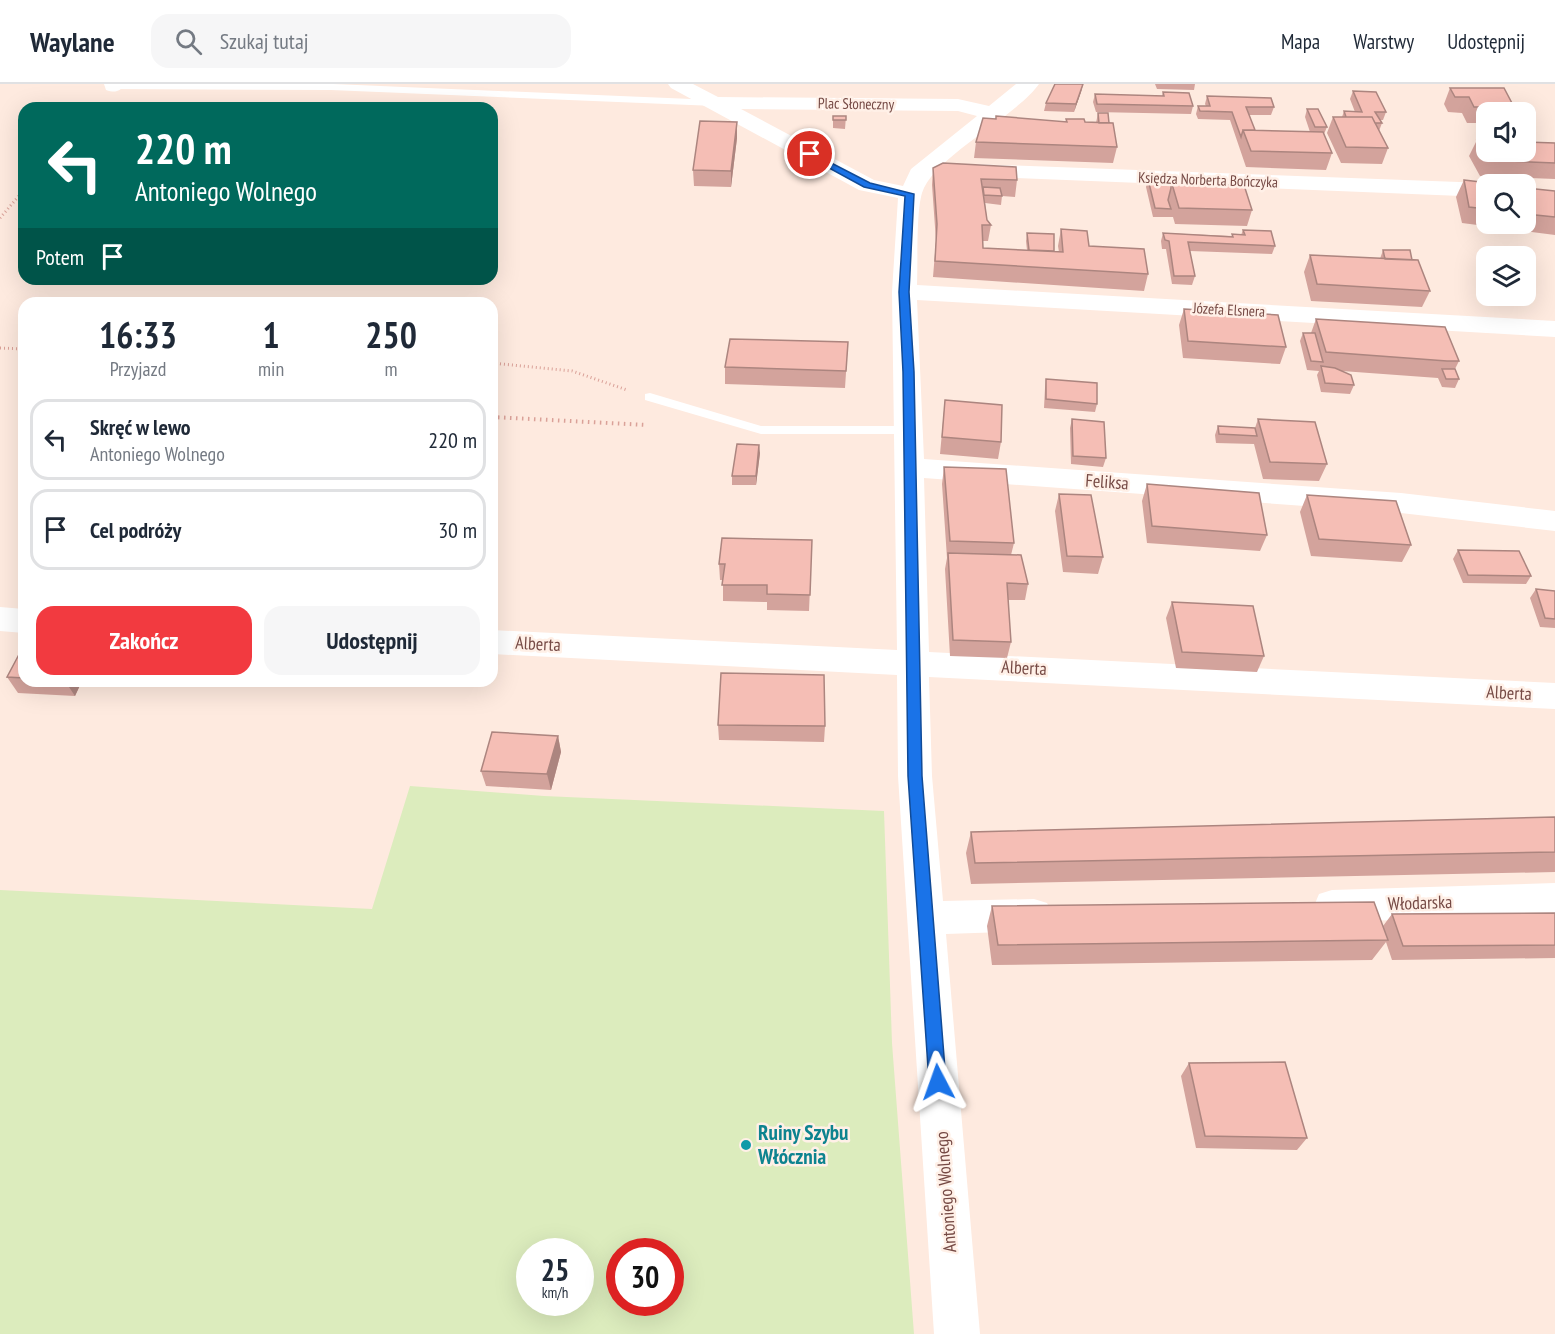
<!DOCTYPE html>
<html lang="pl">
<meta charset="utf-8">
<style>
body{margin:0;font-family:"PT Sans Narrow",sans-serif;background:#f6f6f7;color:#1f2937;height:100vh;display:flex;flex-direction:column;font-size:22px;white-space:nowrap}
*{box-sizing:border-box;margin:0}
p{font-size:20px;color:#747a83}
.icon{flex:none;width:33px;height:33px;fill:none;stroke:currentColor;stroke-width:2;stroke-linecap:round;stroke-linejoin:round}
.map{position:relative;flex:1;overflow:hidden}
.panel{position:absolute;left:18px;top:213px;width:480px;height:390px;display:flex;flex-direction:column;background:#fff;border-radius:18px;box-shadow:0 6px 24px #0002}
.panel>*{flex:none}
.guide{position:absolute;left:18px;top:18px;width:480px;height:183px;border-radius:18px;box-shadow:0 6px 24px #0002;background:#00695c;color:#fff;overflow:hidden}
.controls{position:absolute;left:1476px;top:18px;display:grid;gap:12px}
.controls a{display:grid;place-items:center;width:60px;height:60px;border-radius:12px;background:#fff;box-shadow:0 6px 24px #0002;font-size:30px}
.speed{position:absolute;left:516px;top:1154px;display:flex;gap:12px;font-size:30px;font-weight:700;text-align:center}
.speed>*{display:grid;place-content:center;width:78px;height:78px;border-radius:50%;background:#fff;box-shadow:0 6px 24px #0002;line-height:1}
.speed small{font-size:15px;font-weight:400}
.speed .limit{border:9px solid #d22;background:#fff;color:#111}
.pin{position:absolute;display:grid;place-items:center;width:51px;height:51px;color:#fff;margin:-26px;border:3px solid #fff;border-radius:50%;box-shadow:0 2px 6px #0007}
.me{position:absolute;width:66px;margin:-33px;rotate:356deg;stroke-linejoin:round;filter:drop-shadow(0 0 4px #0008)}
.turn{display:flex;align-items:center;gap:21px;height:126px;padding:0 18px;font-size:27px}
.turn .icon{width:78px;height:78px;stroke-width:2.5}
.turn b{display:block;font-size:42px;line-height:51px}
.then{display:flex;align-items:center;height:57px;padding:0 18px;background:#0003;gap:12px;font-size:22px}
.eta{display:flex;justify-content:space-evenly;align-items:center;height:102px;text-align:center}
.eta b{font-size:36px;font-weight:700;line-height:42px}
.cta{display:flex;gap:12px;margin-top:auto;padding:12px 18px}
.cta a{flex:1;height:69px;border-radius:18px;background:#f23a40;color:#fff;font-size:24px;font-weight:700;line-height:69px;text-align:center}
.cta a+a{background:#f6f6f7;color:#1f2937}
ul{padding:0;list-style:none}
li{display:flex;align-items:center;gap:18px;height:81px;margin:0 12px 9px;padding:0 6px;border:3px solid #e0e1e3;border-radius:18px}
li div{flex:1}
li b{display:block;font-size:22px}
li em{font-style:normal}
header{display:flex;align-items:center;gap:36px;box-sizing:border-box;height:84px;padding:0 30px;background:#fff;border-bottom:2px solid #e0e1e3}
header strong{font-size:28px}
nav{display:flex;gap:33px;margin-inline-start:auto;font-size:21px}
.search{width:420px;height:54px;background:#f6f6f7;display:flex;align-items:center;gap:15px;box-sizing:border-box;padding:0 21px;border-radius:18px;color:#747a83;font-size:22px}
.map>svg:first-child{display:block}
.green{fill:#dcecbd;fill-rule:evenodd}
.lines{fill:none;stroke-linecap:round;stroke-linejoin:round}
.path-far1{stroke:#daa198;stroke-width:3;stroke-dasharray:1 3;stroke-linecap:butt}
.path{stroke:#daa198;stroke-width:4;stroke-dasharray:1.5 4.5;stroke-linecap:butt}
.service{fill:#fff;fill-rule:evenodd}
.minor{fill:#fff;fill-rule:evenodd}
.wall{fill:#d3a39c}
.shaded-wall{fill:#ac857f}
.building{fill:#f5beb5;stroke:#ac857f;stroke-width:1.5}
.route{fill:#1a73e8;stroke:#114b97;stroke-width:1.5}
.culture-dot{fill:#0f9aa8;stroke:#fff0e7;stroke-width:2}
.labels{text-anchor:middle;stroke-width:5;stroke-linejoin:round;paint-order:stroke}
.far-street-label{font-size:15px;fill:#764a45;stroke:#fff0e7}
.street-label{font-size:18px;fill:#764a45;stroke:#fff0e7}
.near-culture-label{font-size:21px;font-weight:bold;fill:#0d838f;stroke:#fff0e7;text-anchor:start}
</style>
<header>
<strong>Waylane</strong>
<div class="search"><svg class="icon" aria-label="search" viewBox="0 0 24 24"><circle cx="10" cy="10" r="6"/><path d="M15 15l6 6"/></svg>Szukaj tutaj</div>
<nav><a>Mapa</a><a>Warstwy</a><a>Udostępnij</a></nav>
</header>
<div class="map">
<svg width="1555" height="1250" viewBox="0 0 1555 1250">
<rect width="100%" height="100%" fill="#feeadf"/>
<path class="green" d="M410,702L544,712L884,727L892,959L914,1250H0V806L372,825ZM530,1167H580V1218H530ZM620,1167H670V1218H620Z"/>
<g class="lines">
<path class="path-far1" d="M0,134L24,106
M0,264L24,265
M492,279L572,287L627,306"/>
<path class="path" d="M492,333L647,341"/>
<path class="service" d="M109,0H333L715,16L720,19L715,22L331,6L113,5L109,4Z
M650,309L761,342H908L915,346L908,350H761L645,316V310Z"/>
<path class="minor" d="M104,0H125C120,8 115,9 106,6Z
M668,0H693L718,13L958,15L989,22L1016,0H1039C1016,33 933,73 922,109C916,129 918,178 917,201L1555,237V253L917,216L924,375L1401,409L1555,427V447L1401,429L924,394L929,568L1555,599V625L929,593L932,692L943,817L1034,815L1047,819L1053,831L1047,843L1034,847L946,850L980,1250H934L898,692L897,591L492,570V546L897,566L892,208L898,114L859,106L671,4ZM741,25L958,27L977,32L911,85L903,102L874,96Z
M973,80L1486,99L1491,100H1486V113L965,92L962,87L965,82Z
M0,523L24,525V549L0,547Z
M1555,799V831L1332,838L1319,834L1314,822L1319,810L1332,806Z"/>
</g>
<path class="wall" d="M1083,0L1081,8L1074,28L1044,27L1046,19Z
M1155,0H1195L1194,6L1157,5Z
M1450,4L1514,23L1512,28H1486V39H1467L1462,29L1448,28L1444,20Z
M1353,7L1386,28L1383,36H1380L1382,39L1379,47L1388,64L1382,80L1341,79L1327,49L1333,33H1342L1344,27L1355,28L1350,15Z
M1163,8L1193,22L1191,30L1096,28L1093,18L1095,10L1162,12Z
M1207,12L1274,23L1271,31H1249L1255,46L1310,48L1305,33L1307,25L1327,43L1324,50L1332,69L1326,86L1246,83L1230,36L1198,35L1196,30L1198,22H1206L1205,20Z
M1098,29L1109,39L1117,63L1113,79L974,74L976,58L1066,37V35L1085,38L1096,39Z
M833,32H846L845,45L833,44Z
M737,38V54L731,103L694,102L693,86Z
M1477,56L1555,59V95L1480,92L1469,72Z
M933,84L1017,96L1015,113L1002,112L1001,121L985,119L987,136L991,141L988,157H983V164L1027,166L1026,157L1027,149L1054,167L1059,168L1058,162L1061,145L1089,162L1148,190L1144,207L933,193L936,157L932,101Z
M1148,95L1171,104L1172,100L1252,126L1247,142L1175,140L1173,133H1153L1146,103Z
M1464,96L1486,100V140H1526V104L1555,109V151L1462,139L1456,113Z
M1243,146L1275,162L1272,170L1190,167L1195,192L1192,201L1172,200L1166,165H1162L1161,157L1163,149L1232,152V150L1241,151Z
M1383,166L1412,176L1430,207L1422,223L1311,217L1304,188L1310,171L1380,175Z
M1184,225L1286,263L1280,280L1183,274L1179,241Z
M1316,235L1459,277L1455,285L1459,295L1455,304L1442,303L1438,294L1342,287L1354,301L1350,310L1321,308L1317,291L1319,287L1307,286L1300,257L1303,249H1311Z
M848,258L845,304L725,300V283Z
M1046,295L1097,320L1095,328L1044,324L1045,304Z
M945,316L1001,358L998,375L940,370Z
M1072,335L1106,374L1103,383L1071,380L1070,344Z
M1258,335L1327,380L1319,397L1263,395L1254,360L1216,359L1215,351L1218,342L1255,344Z
M760,369L756,401H732V392Z
M944,383L1014,459L1011,471L1028,500L1025,516H1008L1011,558L1007,574L950,572L945,485L947,474L942,400Z
M1147,400L1267,451L1260,467L1147,459L1142,417Z
M1059,410L1103,473L1098,490L1063,488L1055,427Z
M1307,411L1411,461L1402,478L1311,472L1300,428Z
M812,456L809,527L767,526V518L723,517V496H720L719,480Z
M1458,466L1531,492L1526,500L1463,499L1453,475Z
M1536,505L1555,507V544L1540,543L1530,514Z
M1172,518L1264,572L1257,588L1176,584L1166,534Z
M24,561V597H82L75,612L18,609L7,593Z
M718,641L825,642L824,658L719,656Z
M558,652L561,668L551,706L486,702L481,687Z
M1555,733V788L971,800L966,769L971,748Z
M992,822L1383,842L1392,830L1555,829V874L1392,876L1386,858L1372,876L992,881L987,842Z
M1189,979L1307,1054L1297,1066L1196,1064L1181,992Z"/>
<path class="shaded-wall" d="M1083,0L1081,8L1074,28L1076,20Z
M737,38V54L731,103V87Z
M759,361L760,369L756,401V392Z
M65,597H82L75,612Z
M558,652L561,668L551,706L547,690Z"/>
<path class="building" d="M1055,0H1083L1076,20L1046,19Z
M1450,4H1504L1514,23H1474L1469,13H1455Z
M1353,7L1376,8L1386,28H1375L1382,39H1375L1372,33H1346L1344,27L1362,28Z
M1163,8L1189,9L1193,22L1097,20L1095,10L1164,12Z
M1207,12L1271,14L1274,23H1246L1255,46H1243L1241,53L1232,28L1200,27L1198,22H1210Z
M1307,25H1318L1327,43H1315Z
M1098,29H1108L1109,39H1099Z
M833,32H846V36H833Z
M996,32L1067,38L1066,35H1084L1085,38L1113,39L1117,63L976,58L983,34L996,35Z
M1333,33H1372L1388,64L1346,63Z
M700,37L737,38L731,87L693,86Z
M1243,46L1323,48L1332,69L1251,67Z
M1477,56H1486V68H1526V58L1555,59V79L1487,76Z
M943,79L1016,83L1017,96L981,95L987,136L991,141H982L983,164L1063,168L1061,145L1087,147L1089,162L1144,165L1148,190L935,177L937,140L933,84Z
M1148,95H1170L1171,104L1168,116L1171,125L1155,124Z
M1464,96L1498,100H1486V125L1469,123Z
M1172,100L1244,101L1252,126L1179,124Z
M983,103L1000,104L1002,112L984,111Z
M1526,104L1555,107V133L1526,130Z
M1243,146L1271,147L1275,162L1188,158L1195,192H1174L1169,157L1165,156L1163,149L1233,153L1232,150L1245,151Z
M1027,149L1054,150V167L1029,166Z
M1383,166H1410L1412,176L1385,175Z
M1310,171L1418,176L1430,207L1317,200Z
M1184,225L1278,231L1286,263L1188,257Z
M1316,235L1445,243L1459,277H1447L1326,268Z
M1303,249H1315L1323,278L1311,277Z
M730,255L848,258L846,287L725,283Z
M1321,282L1335,284L1351,291L1354,301L1325,299Z
M1442,285H1455L1459,295H1446Z
M1046,295L1097,299V320L1046,315Z
M945,316L1002,321L1001,358L942,353Z
M1072,335L1104,338L1106,374L1073,372Z
M1258,335L1315,338L1327,380L1270,378Z
M1218,342L1255,344L1257,352L1219,350Z
M737,360L759,361L756,392H732Z
M944,383L1006,385L1014,459L950,457Z
M1147,400L1259,409L1267,451L1152,442Z
M1059,410L1091,411L1103,473L1067,472Z
M1307,411L1396,417L1411,461L1319,455Z
M722,454L812,456L810,511L767,510V501H722L725,480H719Z
M1458,466L1519,467L1531,492L1468,491Z
M948,469L1021,471L1028,500L1007,499L1011,558L953,556Z
M1536,505L1555,507V535L1545,534Z
M1172,518L1253,522L1264,572L1182,568Z
M24,561V594L7,593Z
M721,589L824,591L825,642L718,641Z
M492,648L558,652L547,690L481,687Z
M1555,733V768L975,779L971,748Z
M1374,818L1388,856L998,861L992,822Z
M1555,829V861L1403,862L1392,830Z
M1285,978L1307,1054L1205,1052L1189,979Z"/>
<path class="route" d="M810,68L870,99L914,110L909,208L914,288L922,692L946,998L943,1003L938,1006L932,1003L929,998L908,692L903,288L899,208L905,112L864,103L807,72L806,70Z"/>
<circle class="culture-dot" cx="746" cy="1061" r="6"/>
<g class="labels">
<g class="far-street-label">
<text transform="translate(856 20) rotate(1)" y="5">Plac Słoneczny</text>
<text transform="translate(1208 96) rotate(2)" y="5">Księdza Norberta Bończyka</text>
<text transform="translate(1229 226) rotate(3)" y="5">Józefa Elsnera</text>
</g>
<g class="street-label">
<text transform="translate(1107 398) rotate(4)" y="6">Feliksa</text>
<text transform="translate(538 560) rotate(3)" y="6">Alberta</text>
<text transform="translate(1024 584) rotate(3)" y="6">Alberta</text>
<text transform="translate(1509 609) rotate(3)" y="6">Alberta</text>
<text transform="translate(1420 819) rotate(-2)" y="6">Włodarska</text>
<text transform="translate(946 1108) rotate(-94)" y="6">Antoniego Wolnego</text>
</g>
<g class="near-culture-label">
<text x="758" y="1056">Ruiny Szybu<tspan x="758" dy="24">Włócznia</tspan></text>
</g>
</g>
</svg>
<div class="controls">
<a><svg class="icon" aria-label="sound" viewBox="0 0 24 24"><path d="M4 9h4l5-4v14l-5-4H4zM17 9q2 3 0 6"/></svg></a>
<a><svg class="icon" aria-label="search" viewBox="0 0 24 24"><circle cx="10" cy="10" r="6"/><path d="M15 15l6 6"/></svg></a>
<a><svg class="icon" aria-label="layers" viewBox="0 0 24 24"><path d="M12 4l9 5-9 5-9-5zM3 14l9 5 9-5"/></svg></a>
</div>
<div class="speed"><div>25<small>km/h</small></div><div class="limit">30</div></div>
<div class="pin" style="left:810px;top:70px;background:#d93025"><svg class="icon" aria-label="arrive" viewBox="0 0 24 24"><path d="M6 21V4h12l-3 4 3 4H6"/></svg></div>
<svg class="me" style="left:938px;top:998px" viewBox="-20 -20 40 40"><path d="M0-17L14 15 0 8-14 15z" fill="#1a73e8" stroke="#fff" stroke-width="4"/></svg>
<div class="guide">
<div class="turn"><svg class="icon" aria-label="left" viewBox="0 0 24 24"><path d="M17 20v-9H6M10 6l-5 5 5 5"/></svg><div><b>220 m</b>Antoniego Wolnego</div></div>
<div class="then">Potem<svg class="icon" aria-label="arrive" viewBox="0 0 24 24"><path d="M6 21V4h12l-3 4 3 4H6"/></svg></div>
</div>
<section class="panel">
<div class="eta">
<div><b>16:33</b><p>Przyjazd</p></div>
<div><b>1</b><p>min</p></div>
<div><b>250</b><p>m</p></div>
</div>
<ul>
<li><svg class="icon" aria-label="left" viewBox="0 0 24 24"><path d="M17 20v-9H6M10 6l-5 5 5 5"/></svg><div><b>Skręć w lewo</b><p>Antoniego Wolnego</p></div><em>220 m</em></li>
<li><svg class="icon" aria-label="arrive" viewBox="0 0 24 24"><path d="M6 21V4h12l-3 4 3 4H6"/></svg><div><b>Cel podróży</b></div><em>30 m</em></li>
</ul>
<div class="cta"><a>Zakończ</a><a>Udostępnij</a></div>
</section>
</div>
